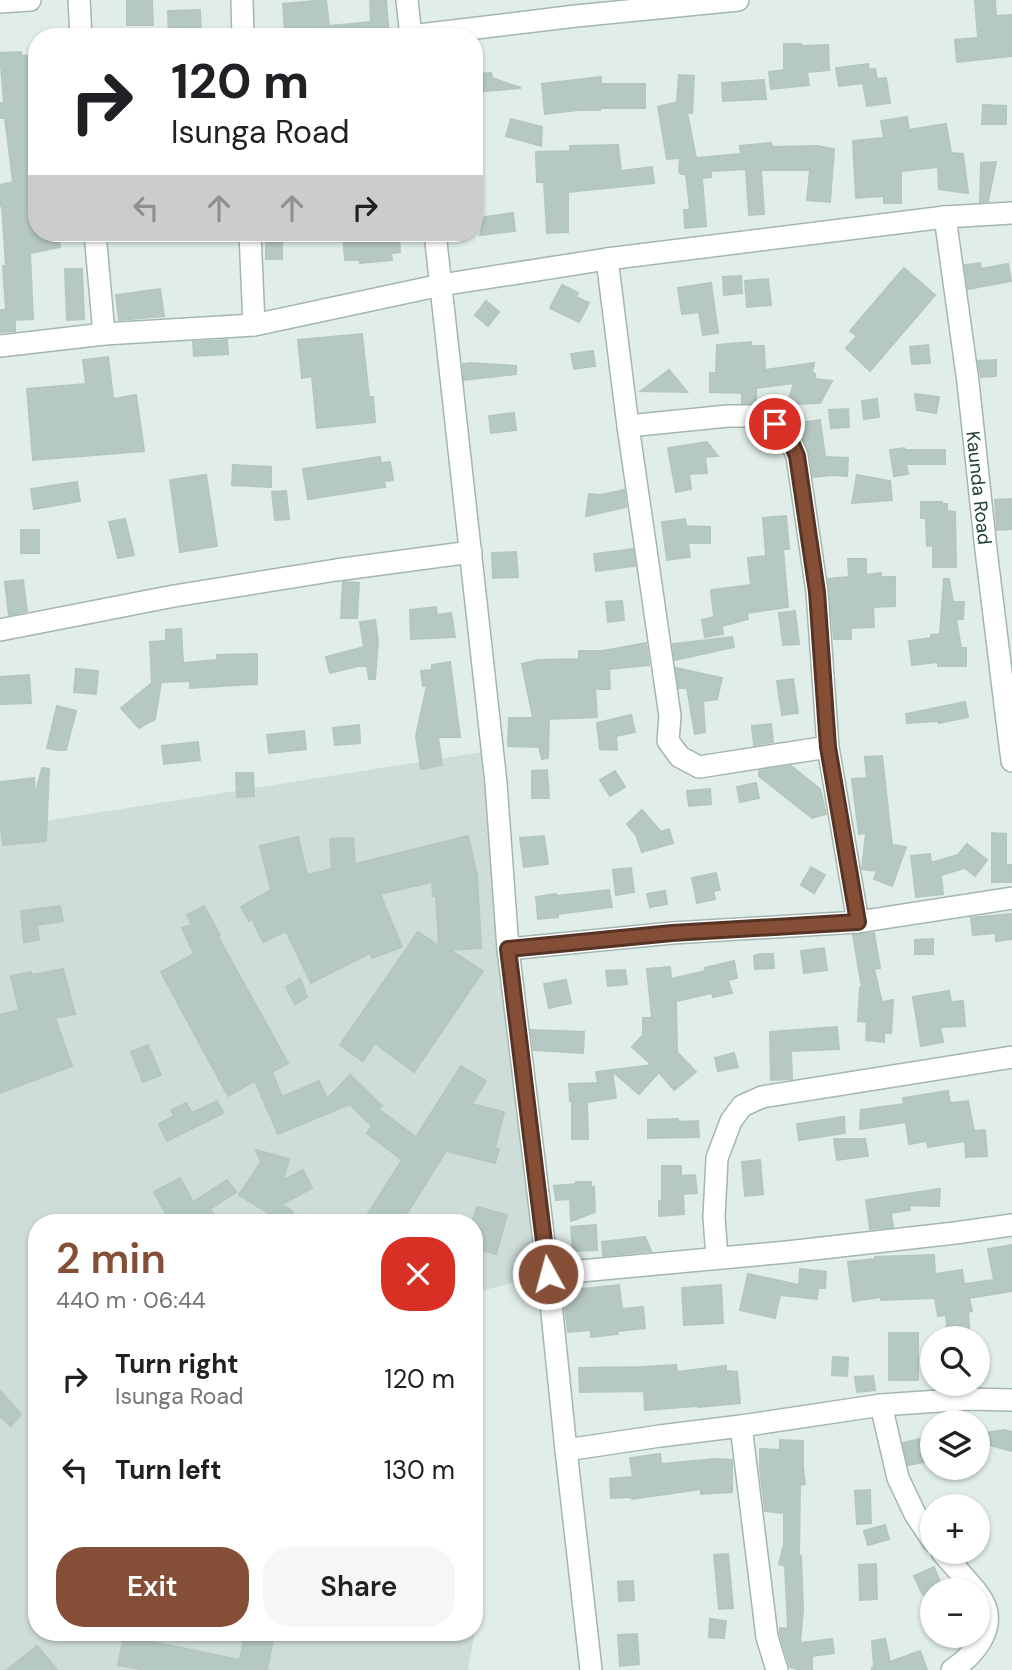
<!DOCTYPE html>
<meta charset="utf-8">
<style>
body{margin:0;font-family:"DM Sans",sans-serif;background:#f6f6f6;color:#202124;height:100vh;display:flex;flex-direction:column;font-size:26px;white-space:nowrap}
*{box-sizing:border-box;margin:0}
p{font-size:23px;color:#757577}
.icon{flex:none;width:38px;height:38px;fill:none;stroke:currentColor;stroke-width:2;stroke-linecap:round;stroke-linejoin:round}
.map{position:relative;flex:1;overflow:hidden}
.drawer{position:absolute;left:28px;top:1214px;width:455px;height:427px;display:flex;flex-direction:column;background:#fff;border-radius:28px;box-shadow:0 2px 5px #0004}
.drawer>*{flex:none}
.hud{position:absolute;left:28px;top:28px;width:455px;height:214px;border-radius:28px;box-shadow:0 2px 5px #0004;background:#fff;color:#202124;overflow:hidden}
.tools{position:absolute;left:920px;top:1326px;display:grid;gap:14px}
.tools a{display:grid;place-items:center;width:70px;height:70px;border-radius:50%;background:#fff;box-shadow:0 2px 5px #0004;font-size:35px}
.pin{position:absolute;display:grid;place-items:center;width:60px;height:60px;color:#fff;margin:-30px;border:4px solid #fff;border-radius:50%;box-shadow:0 2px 7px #0007}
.me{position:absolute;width:77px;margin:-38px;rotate:353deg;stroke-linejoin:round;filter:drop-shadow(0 0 5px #0008)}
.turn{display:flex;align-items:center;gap:24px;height:147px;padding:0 28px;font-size:32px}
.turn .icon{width:91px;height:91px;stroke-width:2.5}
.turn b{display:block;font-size:49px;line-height:60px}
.lanes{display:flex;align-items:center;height:66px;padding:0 28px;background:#0003;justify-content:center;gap:35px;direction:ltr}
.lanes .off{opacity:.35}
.round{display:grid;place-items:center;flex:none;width:74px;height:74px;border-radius:28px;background:#f6f6f6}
.overview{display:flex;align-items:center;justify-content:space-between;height:119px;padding:0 28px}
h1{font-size:42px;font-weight:600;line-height:52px;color:#844e37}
.primary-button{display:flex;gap:14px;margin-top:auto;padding:14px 28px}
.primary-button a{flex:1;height:80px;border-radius:28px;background:#844e37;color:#fff;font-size:28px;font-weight:600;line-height:80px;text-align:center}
.primary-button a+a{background:#f6f6f6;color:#202124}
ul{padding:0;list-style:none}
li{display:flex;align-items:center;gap:21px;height:91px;padding:0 28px}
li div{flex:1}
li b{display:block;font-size:26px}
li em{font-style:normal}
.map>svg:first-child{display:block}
.built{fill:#cfddd8}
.building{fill:#b6c8c2;stroke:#b3c7c0;stroke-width:2}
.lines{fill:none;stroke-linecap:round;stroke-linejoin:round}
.minor-casing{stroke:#a3b6b1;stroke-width:24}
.minor{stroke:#fff;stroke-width:21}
.route-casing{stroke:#563324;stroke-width:18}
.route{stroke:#844e37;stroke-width:12}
.labels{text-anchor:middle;stroke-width:6;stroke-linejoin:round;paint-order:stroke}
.street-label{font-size:19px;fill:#204039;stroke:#f2f9f6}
</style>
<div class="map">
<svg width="1012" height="1670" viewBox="0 0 1012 1670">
<rect width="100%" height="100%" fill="#e1ede9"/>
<path class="built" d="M483,752L544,1274L474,1293V1223H37V1633H474V1631H475L468,1670H0V828Z"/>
<path class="building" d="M127,0H152L153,25H127Z
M326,0L329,26L371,22L370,0H386L389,37H323L322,30L285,33L283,4Z
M975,0H995L996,16L1012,15V56L957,62L955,40L978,38Z
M200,10L201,37H169L168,11Z
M784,44H801V46L828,45L829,70L807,72L809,85L771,89L769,72L784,70Z
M21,52L22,56L37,55V77L27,78L33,129H37V233H57L60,247L30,253L33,319L15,320V331L0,332V310H6L3,266H6L2,206H0V185L13,182L5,118H0V103H4L0,53Z
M868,64L869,70L875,69L877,79L886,78L890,103L867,106L863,83L839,86L836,68Z
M491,73L492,78L521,88L474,92V74Z
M679,75L694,76L692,113L687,112L696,158L741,154L740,146L771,143L772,147L818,146L834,149L830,202L807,200L810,170H761L764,214L749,215L746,169L711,171V177L702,178L706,226L685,228L684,210H690L686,174H681L679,172L680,158L667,159L658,107L677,102Z
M601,77V84H645V108H600V110H579L545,114L542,84Z
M764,80L766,99L723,101L722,83Z
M983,105L1006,106V124H982Z
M907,117L909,130L946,124L951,153L963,154L968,193L939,189L938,167L901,171V203H884V196L856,198L853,141L884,138L881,121Z
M511,119L542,127L541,146L506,136Z
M618,145L621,171L652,167L654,183L568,192V232L547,233L544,182H537L536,152L570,151V146Z
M996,162L988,201L980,202L981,163Z
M513,213L515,231L480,235L485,217Z
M343,233H399L400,252L391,253L392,260L360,263L359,260H345Z
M266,239H282V259H266Z
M980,263L981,269L1008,264L1011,281L968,289L965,265Z
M904,268L935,295L870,371L846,348L857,336L850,331Z
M65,269H82L84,319L67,320Z
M741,276L742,293L724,295L723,277Z
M768,279L771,305L747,307L745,281Z
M711,283L718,333L703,335L699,312L682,314L678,288Z
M562,285L578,293L576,297L589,303L579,322L550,308Z
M160,289L164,316L119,320L116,295Z
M486,301L499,312L488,326L475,315Z
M362,334L369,397H373L375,422L317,428L312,376L302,378L298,340Z
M227,340L228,354L194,356L193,342Z
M751,342V346H764L765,370L814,363L812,372L815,374V379L832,381L820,403L796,404L795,400L789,398L794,383L756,388V403H742V393L710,392V373H716L717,345Z
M928,345L930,363L912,364L910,347Z
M593,351L595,366L574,369L571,354Z
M108,357L113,397L114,399L136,395L144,451L33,460L27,389L86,384L83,360Z
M996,360V376L981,377L978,361Z
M470,363L516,366V374L464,380L463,364Z
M669,370L687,392L641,391Z
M915,394L939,397L936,413L917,410Z
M877,399L879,417L864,419L862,401Z
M848,409L849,427L831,428L829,410Z
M514,413L516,430L491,433L489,416Z
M820,420L825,457L848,458L847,476L832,475L813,477L810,454L804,440L801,423Z
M707,442L718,456L705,457L707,473L689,474L691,489L676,492L668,448Z
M904,448L905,450H945V464H906L908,474L894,476L890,450Z
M380,457L381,463L390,462L393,480L384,481L385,487L308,499L303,469Z
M233,465L271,467V487L232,485Z
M206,475L217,546L180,552L170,480Z
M857,475L890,481L892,500L852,503Z
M77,482L80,501L34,509L31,489Z
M624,490L626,507L586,516L589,494L601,495Z
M286,491L289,519L275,520L272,492Z
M1012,499V529L997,530L995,500Z
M921,502H942V504H947V511L955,512L956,567H933V545L927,546L926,518H921Z
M786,516L789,549H783L788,607L747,613L748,619L722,626L723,634L705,637L702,620L714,617L711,590L751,585L748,558L766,556L763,518Z
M125,519L134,555L118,558L109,522Z
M685,519L686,526L710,527V543H688L690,557L667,560L662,522Z
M21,530H39V553H21Z
M633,549L635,566L596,571L594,554Z
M516,552L518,577L493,578L492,553Z
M848,559H866V575L881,573V577H895V606L873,607L874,627L851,628V639H834L828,579L849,577Z
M944,579H949L953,602H964L963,619H956L961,648H966V666H938V662L912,665L909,641L931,638V635L940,634Z
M23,580L27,611L9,615L5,582Z
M343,582L359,583L357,618H341Z
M622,601L624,620L608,622L606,602Z
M436,607L437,615L451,613L455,637L411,639L410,610Z
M795,611L799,644L783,645L779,613Z
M375,620L378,641L375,679H369L367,666H358L330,673L326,657L364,647L360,622Z
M181,629L183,663L217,660V655L257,654V684L190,688V681L161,682L155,719L139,728L121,708L152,683L150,642L166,641V630Z
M732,637L734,647L675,660L673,644Z
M646,643L649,665L609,669L610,689H595L597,717L549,719L548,758L542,759L539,747L508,746L509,718H533L522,664L538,660L579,659V651H603Z
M450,662L460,737H438L442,765L421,769L416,736L427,685L423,686L421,671L432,670V665Z
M676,668L722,678L717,699L703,701L705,732L695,734L687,688H679Z
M76,669L98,671L96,694L74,692Z
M29,675L31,703L0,704V677Z
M793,679L798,713L782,715L777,681Z
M965,702L968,717L939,723V721L907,723L906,714Z
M57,706L76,711L66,750H57L47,748Z
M631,715L635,732L616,736L617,750L600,749L597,723Z
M771,724L773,742L754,745L752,726Z
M359,725L360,743L335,745L333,728Z
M304,731L306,749L269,753L267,735Z
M198,742L200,760L164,764L162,746Z
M882,756L892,845L906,847L892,886L874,879L877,871L862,869L866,833L859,834L852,779L867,778L865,757Z
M791,766L820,789L826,814L812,818L759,776V771Z
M42,768L49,769L46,841L3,845L0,820V782L34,778L35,796Z
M547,770L549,798H532V771Z
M615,771L625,787L610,796L600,780Z
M236,773H253L254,796L237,797Z
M756,783L759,798L740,802L737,787Z
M710,789L711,804L689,806L687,791Z
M642,810L661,832L669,829L673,843L642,852L636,835L627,824Z
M992,833L1006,834V865H1012V882H992Z
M468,836L477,876L481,948L450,950L483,971L414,1072L375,1043L363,1061L340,1045L418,932L439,946L436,896H433L432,882L380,894L402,947L372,958L370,953L311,983L286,931L263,942L252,919L249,921L241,907L271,890L260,846L298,837L307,875L332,869L330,839L353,838L355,864Z
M544,836L548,864L524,867L520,838Z
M967,844L987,860L975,876L965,868L941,875L943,894L916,897L911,856L930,854L931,863L958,855Z
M811,867L825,875L814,893L801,885Z
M631,868L634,892L616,895L613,870Z
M716,873L720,890L713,891L715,899L697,903L692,878Z
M609,890L612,907L558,914V917L538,919L536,897L556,894V896Z
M665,891L667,904L650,907L647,894Z
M60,906L63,921L37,925L39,940L24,942L21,911Z
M204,906L220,935L218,937L288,1063L272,1072L282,1097L319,1081L327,1099L350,1075L382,1106L378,1109L416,1137L461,1066L486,1081L472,1104L504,1112L495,1148L499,1149L495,1163L446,1151L406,1215L402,1212L394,1223H362L402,1160L367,1133L372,1126L350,1104L278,1134L255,1081L228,1096L161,972L194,954L182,928L192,925L187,915Z
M1012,914V939L996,941V933L973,935L971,918Z
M874,933L880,968L874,969L882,1002L893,1000L891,1033H884V1042L866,1040L867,1022L858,1021L860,988H862L853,935Z
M933,939V954H915V940Z
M824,948L827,970L804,973L801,951Z
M761,954H773L774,968L755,969L754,956Z
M734,961L737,978L728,980L732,993L713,997L712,993L676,1001L677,1052L696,1072L674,1090L659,1072L639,1094L612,1071L616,1098L587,1102L588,1139H572V1101H570L569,1084L598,1083L596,1072L652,1065L632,1047L643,1035V1018H652L647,969L670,967L671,979L706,971L705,968Z
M63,969L75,1014L55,1018L72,1066L0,1093V1015L19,1010L11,976L31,972L32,975Z
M625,970L627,984L608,986L606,971Z
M300,979L307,997L295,1004L286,987Z
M566,980L571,1003L549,1008L544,984Z
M949,991L951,1002L963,1001L965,1026L940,1027L943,1042L921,1046L913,997Z
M837,1027L839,1049L791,1051L792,1079L771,1080L770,1032Z
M531,1030L584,1032L583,1053L534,1050Z
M148,1045L161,1075L143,1082L131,1052Z
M734,1053L738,1067L718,1071L715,1058Z
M948,1091L950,1103L968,1101L974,1131L985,1130L987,1156L966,1157L965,1141L928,1147L927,1141L909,1144L906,1122L860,1129L861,1110L904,1104L903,1098Z
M217,1101L223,1113L167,1141L159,1124L174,1116L171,1110L186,1103L192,1113Z
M844,1117L845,1133L799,1140L797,1124Z
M678,1119V1122L698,1121L699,1137L648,1138V1120Z
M834,1139H865L868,1156L837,1160Z
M256,1150L289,1159L283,1180L303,1170L312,1188L282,1204L293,1212L284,1223L239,1195L261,1162Z
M760,1160L763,1194L745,1196L742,1162Z
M662,1166H681V1176L695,1175L697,1193L683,1194L684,1214L659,1216V1201H662Z
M180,1178L193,1202L227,1180L236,1192L210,1209L219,1223H171L154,1192Z
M576,1182H591V1188L594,1187L595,1212L571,1221L570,1199L556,1200L554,1186L576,1184Z
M940,1189L939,1206L909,1205L910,1210L891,1213L893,1227L870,1229L866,1200Z
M477,1207L507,1215L496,1254L474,1248V1223H472Z
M596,1225L597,1250L573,1251L571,1227Z
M645,1237L651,1251L603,1256L602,1242Z
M1012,1245V1291L969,1298L972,1311L968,1312L970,1339H948L946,1315L938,1316L935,1298L881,1300V1297L853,1301L848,1262L875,1259V1257L934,1255L935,1274L962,1270L964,1284L994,1280L988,1249Z
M800,1269L826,1272L825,1288H818L817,1299L780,1295L775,1318L740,1310L748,1274L799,1285Z
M619,1285L622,1309L643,1307L645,1328L617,1331L618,1334L591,1337V1330L568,1332L563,1291Z
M721,1285L723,1323L684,1325L682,1288Z
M889,1333H918V1380H889Z
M833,1357L848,1358L847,1376L832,1375Z
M676,1365L677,1372L726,1366V1371L737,1372L740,1403L699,1407L698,1406L645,1410L644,1391L580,1392L579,1368L641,1367Z
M873,1376L875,1390L857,1392L855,1377Z
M0,1391L21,1414L11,1426L0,1416Z
M1004,1430L1012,1432V1451L978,1442V1434Z
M920,1439L924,1462L908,1465L903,1443Z
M780,1440L803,1441V1467L805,1484L800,1485L799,1556H801L803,1610L800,1643L832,1639L834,1653L812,1656V1670H800L790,1667L780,1634V1628L788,1629L785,1566L779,1564L784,1544V1513L765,1511L760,1469V1449L780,1450Z
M660,1454L661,1464L715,1459L732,1460V1492L701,1494V1489L632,1499L631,1497L611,1498L610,1479L633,1477L630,1458Z
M870,1490L871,1523L857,1524L855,1491Z
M885,1525L889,1539L868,1545L864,1531Z
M728,1554L733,1608L719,1609L714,1555Z
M876,1564L877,1599L860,1600L859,1565Z
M934,1567L942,1587L923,1595L914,1576Z
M633,1581L634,1600L619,1601L618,1582Z
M710,1619L726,1621L724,1638L709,1637Z
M245,1633H274L267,1670H146L118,1665L124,1636L240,1660Z
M637,1634L639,1664L620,1666L618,1635Z
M885,1639L890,1662L920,1651L927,1670H872V1668L874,1667L872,1641Z
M37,1646L57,1670H7Z"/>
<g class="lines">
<defs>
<g id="minor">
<path d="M79,0L81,37"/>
<path d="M242,0L243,37"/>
<path d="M407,0L411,37"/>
<path d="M0,2L30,0"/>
<path d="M411,36L576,16L738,0"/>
<path id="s1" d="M945,217L968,382L986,550L1012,761"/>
<path d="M95,233L104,334"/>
<path d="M250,233L254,325"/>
<path d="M435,233L496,783L508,949L548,1274L566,1450L591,1670"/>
<path d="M607,259L628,426L670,716L668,741L680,757L699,767L828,747"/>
<path d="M0,346L104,334L254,325L441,285L607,259L945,217L1012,213"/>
<path d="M628,426L728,416H755L775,424L788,435L797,456L817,592L828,747L858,922"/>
<path d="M0,630L174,596L336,570L471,552"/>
<path d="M508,949L672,933L858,922L1012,898"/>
<path d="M717,1258L714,1217L717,1158L731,1121L742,1106L762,1097L1012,1057"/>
<path d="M548,1274L787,1252L955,1233L1012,1225"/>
<path d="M881,1405L898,1478L915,1514L933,1541"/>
<path d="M741,1426L767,1637L777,1670"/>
<path d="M566,1450L660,1436L741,1426L881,1405L968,1399L1012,1400"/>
<path d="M942,1552L976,1591"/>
<path d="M952,1670C977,1653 1001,1623 978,1594"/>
</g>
</defs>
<use href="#minor" class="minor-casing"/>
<use href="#minor" class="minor"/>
</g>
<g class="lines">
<defs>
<path id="route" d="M548,1274L508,949L672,933L858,922L828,747L817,592L797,456L788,435L775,424"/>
</defs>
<use href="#route" class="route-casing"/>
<use href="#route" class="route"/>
</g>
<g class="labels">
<g class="street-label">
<text dy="7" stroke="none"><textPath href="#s1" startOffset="273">Kaunda Road</textPath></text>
</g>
</g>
</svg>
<div class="tools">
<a><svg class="icon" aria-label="search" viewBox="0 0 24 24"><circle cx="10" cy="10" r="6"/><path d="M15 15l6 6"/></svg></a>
<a><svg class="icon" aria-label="layers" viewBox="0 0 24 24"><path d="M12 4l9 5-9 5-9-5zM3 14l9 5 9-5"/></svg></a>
<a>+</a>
<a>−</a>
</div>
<div class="pin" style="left:775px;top:424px;background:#d93025"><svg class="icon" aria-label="arrive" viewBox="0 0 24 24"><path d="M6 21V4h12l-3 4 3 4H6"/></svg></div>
<svg class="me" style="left:548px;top:1274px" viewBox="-20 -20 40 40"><circle r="17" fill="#844e37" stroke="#fff" stroke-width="3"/><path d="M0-11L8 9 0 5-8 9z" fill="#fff"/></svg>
<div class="hud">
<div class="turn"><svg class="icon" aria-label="right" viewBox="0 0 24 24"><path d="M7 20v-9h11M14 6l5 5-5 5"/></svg><div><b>120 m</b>Isunga Road</div></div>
<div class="lanes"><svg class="icon off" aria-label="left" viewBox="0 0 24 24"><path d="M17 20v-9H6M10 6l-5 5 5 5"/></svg><svg class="icon off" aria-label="ahead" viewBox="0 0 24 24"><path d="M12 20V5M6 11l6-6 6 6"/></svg><svg class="icon off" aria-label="ahead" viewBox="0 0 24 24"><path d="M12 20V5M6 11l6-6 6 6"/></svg><svg class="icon" aria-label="right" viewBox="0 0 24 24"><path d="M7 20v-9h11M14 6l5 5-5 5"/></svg></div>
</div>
<section class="drawer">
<div class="overview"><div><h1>2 min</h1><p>440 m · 06:44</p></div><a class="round" style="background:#d93025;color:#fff"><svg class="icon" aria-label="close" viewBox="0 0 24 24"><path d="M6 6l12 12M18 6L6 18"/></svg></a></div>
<ul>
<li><svg class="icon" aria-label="right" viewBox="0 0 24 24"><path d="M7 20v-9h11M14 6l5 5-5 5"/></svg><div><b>Turn right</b><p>Isunga Road</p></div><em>120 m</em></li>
<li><svg class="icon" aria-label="left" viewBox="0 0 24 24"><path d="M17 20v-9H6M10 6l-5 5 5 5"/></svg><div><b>Turn left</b></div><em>130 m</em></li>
</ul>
<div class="primary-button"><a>Exit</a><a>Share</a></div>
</section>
</div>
